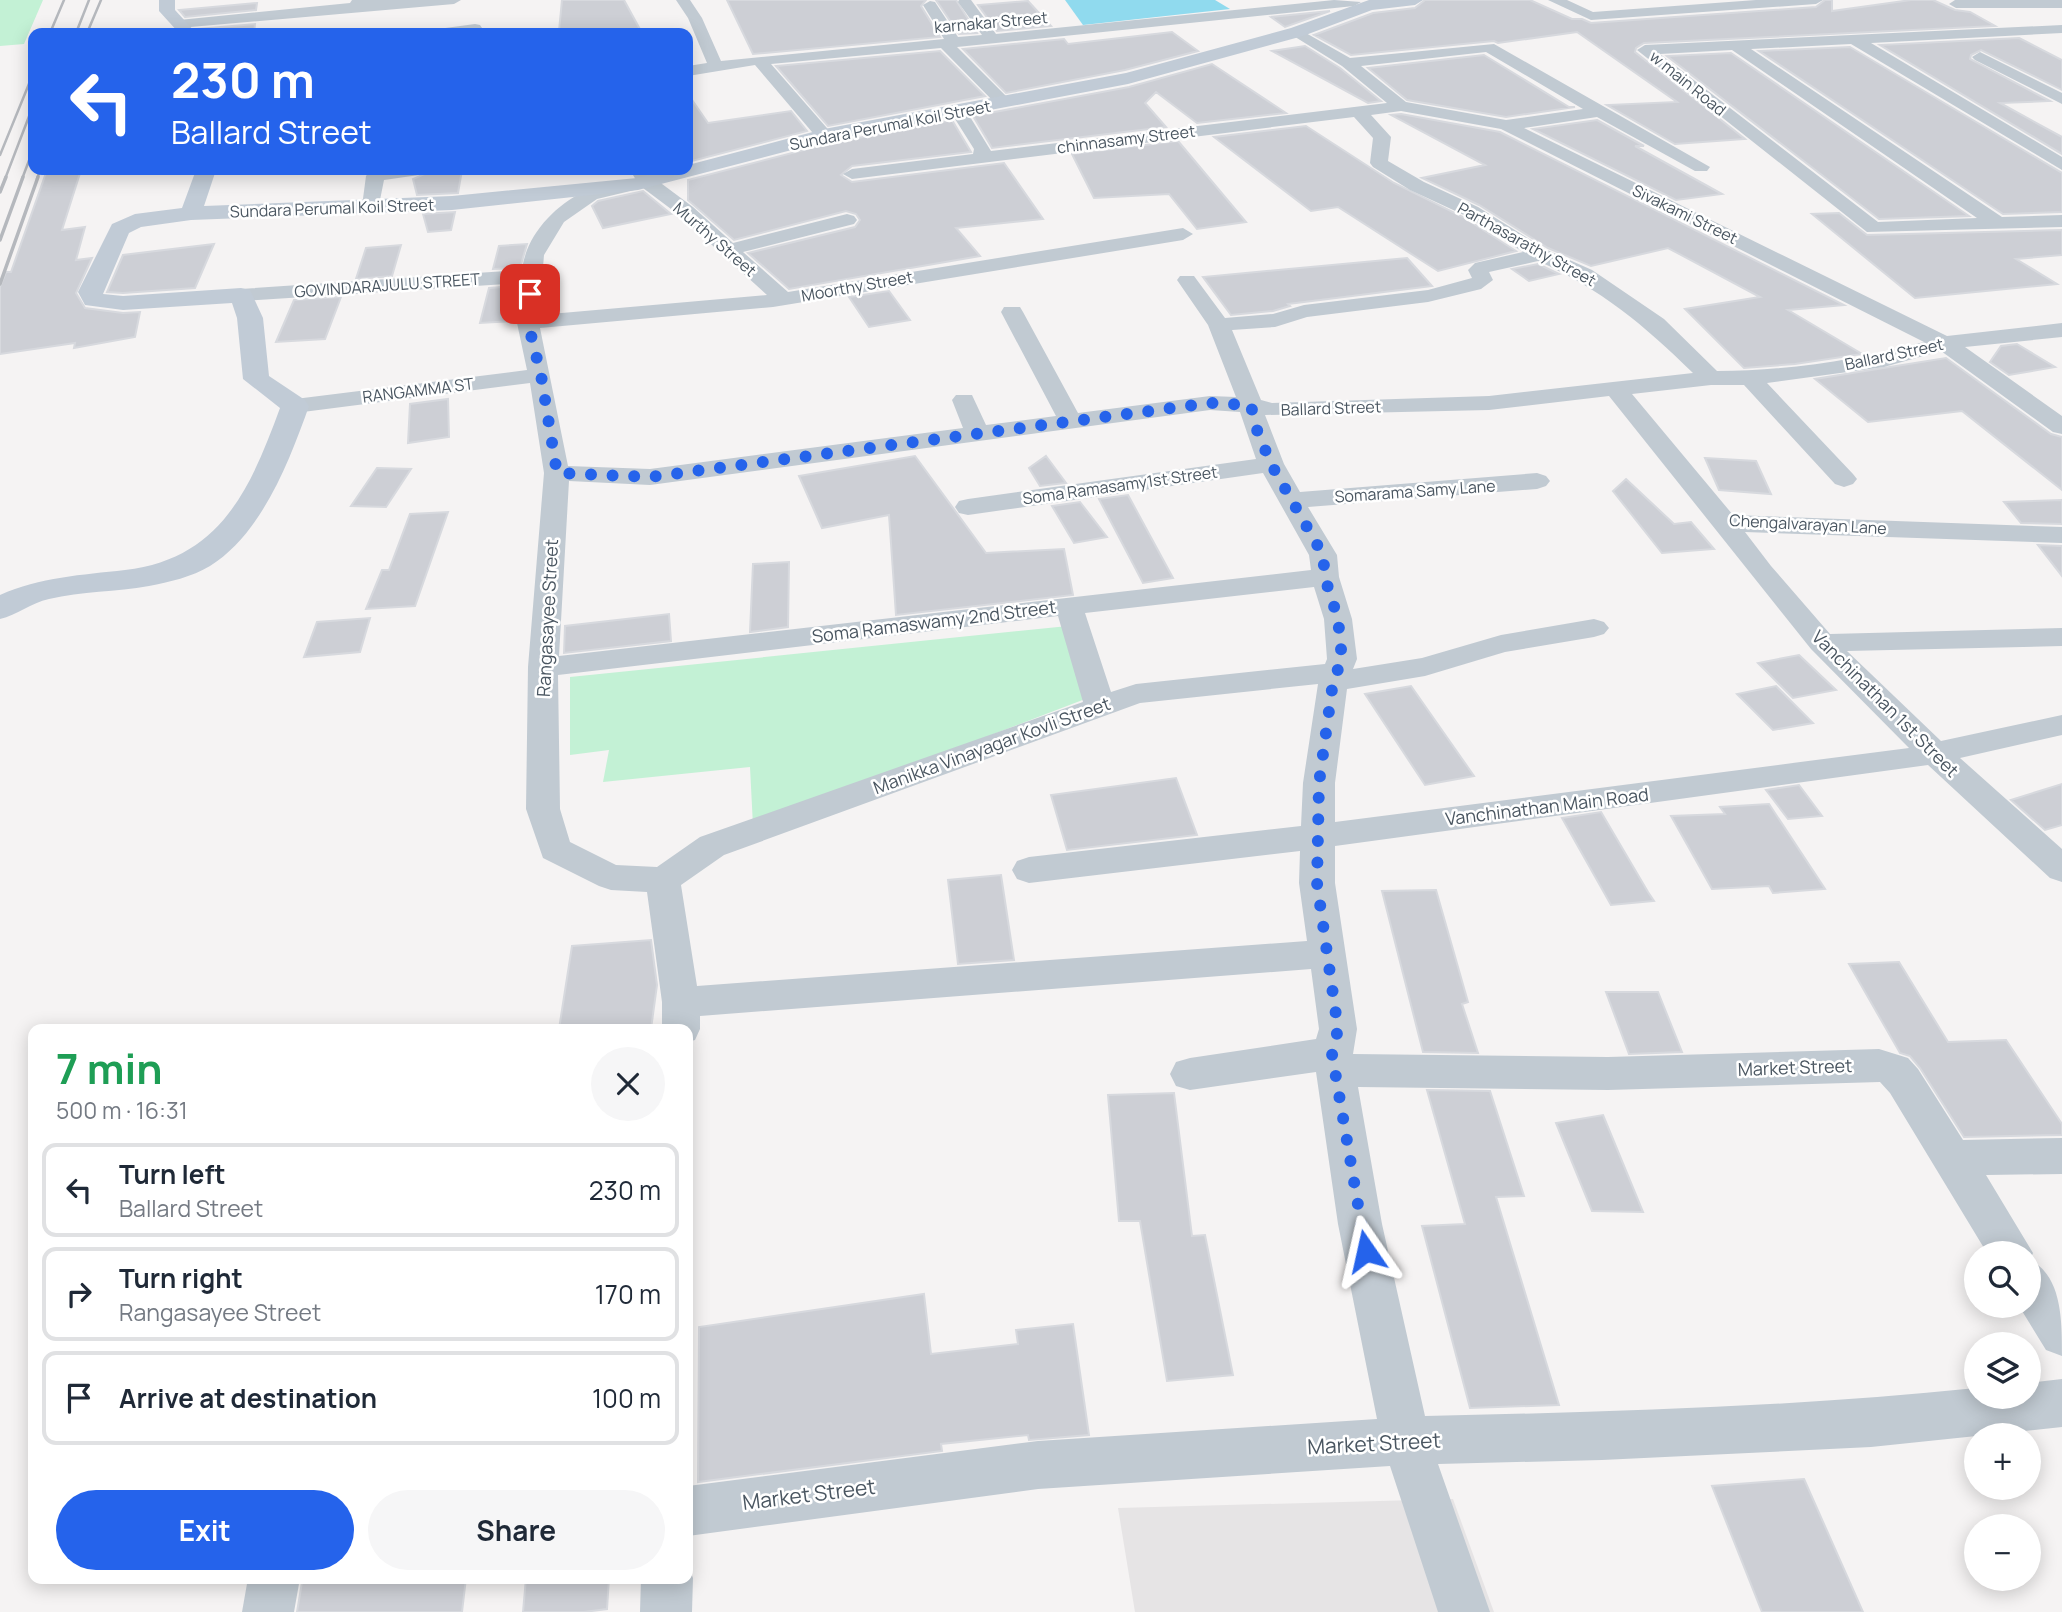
<!DOCTYPE html>
<meta charset="utf-8">
<style>
body{margin:0;font-family:Manrope,sans-serif;background:#f6f6f7;color:#1f2937;height:100vh;display:flex;flex-direction:column;font-size:26px;white-space:nowrap}
*{box-sizing:border-box;margin:0}
p{font-size:23px;color:#747a83}
.icon{flex:none;width:38px;height:38px;fill:none;stroke:currentColor;stroke-width:2;stroke-linecap:round;stroke-linejoin:round}
.map{position:relative;flex:1;overflow:hidden}
.panel{position:absolute;left:28px;top:1024px;width:665px;height:560px;display:flex;flex-direction:column;background:#fff;border-radius:14px;box-shadow:0 4px 18px #0003}
.panel>*{flex:none}
.guide{position:absolute;left:28px;top:28px;width:665px;height:147px;border-radius:14px;box-shadow:0 4px 18px #0003;background:#2563eb;color:#fff;overflow:hidden}
.fabs{position:absolute;left:1964px;top:1241px;display:grid;gap:14px}
.fabs a{display:grid;place-items:center;width:77px;height:77px;border-radius:50%;background:#fff;box-shadow:0 4px 18px #0003;font-size:35px}
.pin{position:absolute;display:grid;place-items:center;width:60px;height:60px;color:#fff;margin:-30px;border-radius:14px;box-shadow:0 4px 10px #0006}
.me{position:absolute;width:77px;margin:-38px;rotate:349deg;stroke-linejoin:round;filter:drop-shadow(0 0 5px #0008)}
.turn{display:flex;align-items:center;gap:24px;height:147px;padding:0 28px;font-size:32px}
.turn .icon{width:91px;height:91px;stroke-width:2.5}
.turn b{display:block;font-size:49px;line-height:60px}
.round{display:grid;place-items:center;flex:none;width:74px;height:74px;border-radius:37px;background:#f6f6f7}
.summary{display:flex;align-items:center;justify-content:space-between;height:119px;padding:0 28px}
h1{font-size:42px;font-weight:700;line-height:52px;color:#1e9e55}
.cta{display:flex;gap:14px;margin-top:auto;padding:14px 28px}
.cta a{flex:1;height:80px;border-radius:42px;background:#2563eb;color:#fff;font-size:28px;font-weight:700;line-height:80px;text-align:center}
.cta a+a{background:#f6f6f7;color:#1f2937}
ul{padding:0;list-style:none}
li{display:flex;align-items:center;gap:21px;height:94px;margin:0 14px 10px;padding:0 14px;border:4px solid #e0e1e3;border-radius:14px}
li div{flex:1}
li b{display:block;font-size:26px}
li em{font-style:normal}
.map>svg:first-child{display:block}
.education{fill:#e6e4e5}
.green{fill:#c3f1d5}
.water{fill:#90daee}
.building{fill:#cdcfd5;stroke:#d7d9de;stroke-width:2}
.lines{fill:none;stroke-linecap:round;stroke-linejoin:round}
.street{fill:#c1cad2;fill-rule:evenodd}
.secondary{fill:#c1cbd6;fill-rule:evenodd}
.rail-far1{stroke:#b5b8bd;stroke-width:2.5}
.rail{stroke:#b5b8bd;stroke-width:3.5}
.route{stroke:#2563eb;stroke-width:12;stroke-dasharray:0 21.6}
.labels{text-anchor:middle;stroke-width:5;stroke-linejoin:round;paint-order:stroke}
.far-street-label{font-size:16px;fill:#4a5661;stroke:#fff}
.street-label{font-size:18px;fill:#4a5661;stroke:#fff}
.near-street-label{font-size:21px;fill:#4a5661;stroke:#fff}
</style>
<div class="map">
<svg width="2062" height="1612" viewBox="0 0 2062 1612">
<rect width="100%" height="100%" fill="#f5f3f3"/>
<path class="education" d="M1453,1499L1494,1612H1135L1118,1508Z"/>
<path class="green" d="M0,0H43L24,44L0,46Z
M1068,626L1093,696L753,826L750,767L603,782L609,750L570,755V677Z"/>
<path class="water" d="M1065,0H1215L1230,9L1083,25Z"/>
<path class="building" d="M562,0H624L642,33L559,31Z
M727,0H926L921,6L940,37L753,54Z
M936,0H956L977,33L959,34Z
M1425,0H1530L1572,19H1582L1591,23L1816,7L1825,0H1832V11L1911,0H1933L1955,10L1970,12L1995,26L1644,43L1636,48L1635,52L1745,139L1675,144L1607,105L1677,102L1577,32L1498,43L1494,41L1351,55L1314,35L1373,13L1415,8Z
M1028,1L1051,26L997,31L978,5Z
M257,3L256,10L185,17L179,10Z
M1330,11L1285,27L1271,17Z
M255,24L254,33H199L196,29Z
M1172,32L1198,51L1125,70L1006,93L963,49L1064,39L1068,44Z
M2019,38L2062,60V90L1981,50L1971,55L1970,59L2050,101L2000,103L2062,137V154L1880,45Z
M1305,46L1340,68L1381,101L1368,103L1272,51Z
M1850,47L2062,173V212L2003,214L1759,51Z
M940,51L985,96L828,126L776,66Z
M1731,53L1969,216L1879,219L1667,56Z
M1484,55L1569,107H1575L1506,117L1407,100L1368,68Z
M1212,64L1286,113L1197,123L1156,92L1145,103L1166,127L992,148L973,116L1129,87Z
M688,94L708,123L791,111L807,131L688,162Z
M1401,114L1500,132L1844,305L1788,310L1862,354L1795,364L1744,368L1685,309L1760,297L1668,248L1591,266L1548,248L1479,205L1422,178L1485,165L1391,115Z
M952,120L971,152L852,166L841,175L852,182L1004,163L1043,219L956,228L980,256L789,289L748,253L855,227L860,220L856,214L846,211L734,240L688,200V180L827,144Z
M1597,120L1644,146H1635L1722,194L1676,200L1533,129Z
M1306,126L1394,183L1463,217L1516,251L1438,271L1338,207L1311,211L1214,137Z
M1178,141L1246,222L1197,229L1169,194L1094,198L1072,154Z
M47,170H81L62,230L85,227L76,260L92,258L76,293L85,308L123,313L140,312L135,337L74,348L75,343L0,354V287L6,272H11Z
M462,170L458,193L417,195L413,179L431,171Z
M643,191L671,214L603,228L592,206L598,201Z
M455,212L451,230L428,232L423,214Z
M1839,213L1867,235L2062,230V255L2016,259L2057,284L1915,298L1812,214Z
M214,244L195,288L123,293L107,292L123,255Z
M527,244L520,268L493,269L499,246Z
M401,245L392,276L356,279L366,248Z
M1407,258L1432,286L1288,304L1290,306L1273,311L1231,315L1203,277Z
M1538,264L1559,274L1529,281L1512,269Z
M518,286L513,321L480,323L489,288Z
M889,291L910,320L869,327L849,297Z
M341,297L325,339L276,342L294,300Z
M2017,344L2055,367L2009,375L1990,362L2001,346Z
M1946,358L2051,434L2062,437V490L1962,411L1868,422L1815,379Z
M448,399L449,437L408,443L410,404Z
M915,456L986,553L1064,549L1073,595L896,615L889,515L822,528L799,476Z
M1046,456L1066,483L1040,486L1029,468Z
M1705,458L1756,461L1771,494L1719,490Z
M377,468L411,469L386,507L351,506Z
M1626,479L1674,524L1691,522L1714,549L1662,553L1613,491Z
M1128,495L1173,578L1143,583L1099,499Z
M2062,500V524L2021,523L2004,502Z
M1080,502L1107,537L1074,543L1052,506Z
M448,512L415,606L366,609L382,570H389L410,514Z
M2038,545L2062,546V576Z
M789,562L788,627L750,632L753,564Z
M669,614L671,641L564,653L565,626Z
M370,618L360,652L304,657L317,622Z
M1799,655L1836,690L1793,698L1758,663Z
M1411,686L1474,776L1425,785L1365,694Z
M1776,686L1813,723L1773,730L1737,694Z
M1176,778L1197,835L1067,850L1051,795Z
M2062,784V825L2045,830L2011,800Z
M1799,785L1822,816L1788,819L1766,790Z
M1769,804L1825,889L1773,893L1769,886L1712,889L1671,816L1725,814L1720,807Z
M1601,812L1648,892L1654,901L1611,905L1562,818Z
M1001,875L1014,960L958,964L948,880Z
M1436,890L1468,1002L1462,1004L1478,1053L1423,1052L1382,891Z
M651,940L657,985L651,1029H559L572,946Z
M1899,962L1948,1042L2006,1040L2062,1124V1135L1964,1137L1920,1068L1910,1056L1900,1053L1849,964Z
M1606,992H1658L1682,1052L1629,1054Z
M1427,1090L1490,1091L1524,1196L1496,1197L1559,1405L1470,1408L1422,1226L1465,1224Z
M1174,1093L1192,1236L1205,1235L1233,1375L1167,1381L1140,1221H1119L1108,1095Z
M1603,1115L1643,1212L1592,1211L1556,1123Z
M924,1294L931,1354L1018,1344L1016,1330L1073,1324L1089,1435L1029,1440L1028,1435L941,1444L942,1451L698,1482L699,1327Z
M1804,1479L1863,1612H1762L1712,1486Z
M320,1578H466L462,1612H297L302,1582Z
M526,1578H609L607,1609L584,1612H523Z"/>
<g class="lines">
<path class="street" d="M352,0H461L454,4L179,28L172,24L179,20L350,3Z
M676,0H690L702,18L721,61L944,39L923,5L930,1L935,2L958,37L982,35L958,2L959,0H971L996,34L1334,0L1361,2L1354,6L957,47L1009,99L1011,102L1003,107L997,105L941,48L771,64L833,135L824,140L818,139L755,65L688,76V66L707,63L688,18Z
M1548,0H1567L1593,12L1756,0H1823L1816,4L1591,20Z
M2062,0V8H1956L1949,4L1955,0Z
M475,24L480,25L482,28L480,31L431,33L438,29Z
M2062,25V33L1871,43L2062,157V170L1851,44L1751,49L2002,217L2062,215V227L1867,232L1637,50L1645,45ZM1732,50L1977,218L1878,222L1660,54Z
M1297,28L1350,58L1494,44L1710,167L1707,171H1695L1597,117L1524,128L1947,336L2062,323V337L1965,347L2062,416V434L2053,432L1941,351L1884,367L1767,383L1853,474L1857,479L1853,484L1844,487L1835,484L1744,385H1711L1632,394L1733,515L2062,527V543L1745,532L1771,566L1830,634L2062,628V646L1847,651L1941,741L2062,715V735L1960,758L2062,849V882L2050,878L1928,765L1335,846V883L1357,1029L1353,1054L1608,1057L1879,1049L1908,1058L1918,1069L1963,1140L2062,1138V1174L1986,1175L2033,1253L2030,1260C2062,1276 2062,1320 2062,1356L2046,1350L2019,1306H2028V1253H1987L1890,1093L1880,1082L1608,1090L1358,1087L1382,1224L1425,1416C1609,1412 1793,1407 1976,1388V1396H2028V1383L2062,1379V1427L1871,1447L1602,1460L1438,1464L1490,1612H1438L1390,1466L1038,1489L688,1536V1486L1038,1441L1377,1419L1338,1224L1316,1072L1190,1090L1176,1086L1170,1074L1176,1062L1190,1058L1316,1039L1319,1029L1311,969L700,1016V1029L695,1040L688,1042V1029H662V1002L647,892L611,890L599,886L543,858L526,809L528,667L544,473L530,383L295,413L287,411L283,406L287,401L295,399L527,370L517,323L521,283L241,301L234,299L230,295L234,291L241,289L522,270C526,236 553,207 583,192C598,184 620,183 636,180L630,170H648L654,178L693,207L733,243L847,214L854,216L857,220L854,224L743,252L788,292L1183,228L1193,234L1183,240L773,307L540,328L568,466L650,469L963,428L952,400L956,395H972L986,425L1056,416L1001,312L1004,307H1020L1023,312L1078,413L1210,396L1236,397L1208,325L1177,280L1180,276H1194L1225,318L1273,314L1304,305L1428,290L1472,278L1468,270L1475,263L1523,252L1464,215L1410,190L1373,167L1370,163L1373,138L1354,117L852,179L843,174L852,169L973,154L974,149L950,111L958,106L964,107L991,151L1387,103L1342,66L1292,35L1290,32L1292,29ZM1486,52L1583,109L1506,120L1406,102L1361,66ZM1401,111L1501,129L1924,342C1858,360 1786,371 1717,371L1664,319L1592,270L1547,250L1478,207L1424,182L1388,161L1391,137L1371,115ZM643,188L679,215L767,295L539,315L544,255L564,222L597,199ZM1538,261C1601,289 1644,325 1693,373L1489,396L1272,403L1261,400L1232,330L1275,327L1307,317L1428,302L1481,289L1493,280L1489,272ZM1609,396L1811,649L1909,748L1335,822V783L1347,689L1425,676L1505,652L1594,637L1604,634L1609,628L1604,622L1594,619L1501,635L1422,658L1353,669L1357,659L1352,619L1339,577L1337,555L1308,507L1537,489L1546,486L1550,481L1546,476L1537,473L1300,492L1284,464L1265,415L1489,410ZM1210,410L1240,412L1256,459L968,499L959,501L955,507L959,513L968,515L1263,473L1309,555L1311,570L559,656L569,481L650,485ZM1314,587L1324,619L1327,659L1325,664L1136,684L1111,692L1085,613ZM1058,616L1083,702L700,837L657,867L616,865L570,842L560,809L558,675ZM1318,684L1303,783L1301,826L1029,857L1017,861L1012,870L1017,879L1029,883L1300,851L1299,883L1307,941L697,986L681,885L724,855L1140,703Z
M1980,52L2062,93V104L1975,60L1972,57Z
M381,170H428L419,175L384,180L378,210H364L362,206L366,176L369,172Z
M688,1566L693,1578L692,1612H640L641,1578H688Z
M248,1578H300L294,1612H242Z"/>
<path class="secondary" d="M159,0H175V10L196,33H179L159,11Z
M1369,0H1423L1415,5L1372,10L1303,36L1128,84L826,141L638,190L452,210L191,220L141,227L129,233L103,294L123,296L241,288L250,290L263,318L269,376L305,400L309,406C289,462 262,533 210,566C192,577 169,582 149,586C116,592 82,591 49,599C31,603 17,615 0,619V595C40,577 82,575 125,570C220,559 250,490 280,408L243,379L237,318L232,303L123,310L85,305L78,292L112,224L135,214L182,208L196,170H216L204,206L452,196L637,178L668,170H688V165L824,129L1126,73L1291,28Z"/>
<path class="rail-far1" d="M50,33L64,0
M76,33L89,0
M87,33L101,0
M0,155L33,74
M5,179L33,106
M22,179L33,150
M37,179L40,170"/>
<path class="rail" d="M0,192L6,177
M0,240L23,177
M0,284L38,177"/>
</g>
<g class="lines">
<path class="route" d="M530,294L528,323L541,375L557,473L650,477L1210,403L1251,405L1255,425L1271,464L1323,555L1325,578L1338,619L1342,659L1333,682L1319,783L1317,883L1338,1029L1332,1054L1366,1251"/>
</g>
<g class="labels">
<g class="far-street-label">
<text transform="translate(991 22) rotate(-5)" y="6">karnakar Street</text>
<text transform="translate(1688 83) rotate(39)" y="6">w main Road</text>
<text transform="translate(890 125) rotate(-11)" y="6">Sundara Perumal Koil Street</text>
<text transform="translate(1126 139) rotate(-7)" y="6">chinnasamy Street</text>
<text transform="translate(332 208) rotate(-2)" y="6">Sundara Perumal Koil Street</text>
<text transform="translate(1685 214) rotate(26)" y="6">Sivakami Street</text>
<text transform="translate(715 239) rotate(41)" y="6">Murthy Street</text>
<text transform="translate(1527 244) rotate(29)" y="6">Parthasarathy Street</text>
<text transform="translate(387 285) rotate(-4)" y="6">GOVINDARAJULU STREET</text>
<text transform="translate(857 286) rotate(-10)" y="6">Moorthy Street</text>
<text transform="translate(1894 354) rotate(-12)" y="6">Ballard Street</text>
<text transform="translate(418 390) rotate(-7)" y="6">RANGAMMA ST</text>
<text transform="translate(1331 408) rotate(-2)" y="6">Ballard Street</text>
<text transform="translate(1120 485) rotate(-8)" y="6">Soma Ramasamy1st Street</text>
<text transform="translate(1415 491) rotate(-4)" y="6">Somarama Samy Lane</text>
<text transform="translate(1808 524) rotate(3)" y="6">Chengalvarayan Lane</text>
</g>
<g class="street-label">
<text transform="translate(548 618) rotate(-87)" y="6">Rangasayee Street</text>
<text transform="translate(934 622) rotate(-7)" y="6">Soma Ramaswamy 2nd Street</text>
<text transform="translate(1885 704) rotate(45)" y="6">Vanchinathan 1st Street</text>
<text transform="translate(992 746) rotate(-20)" y="6">Manikka Vinayagar Kovli Street</text>
<text transform="translate(1547 807) rotate(-7)" y="6">Vanchinathan Main Road</text>
<text transform="translate(1795 1068) rotate(-2)" y="6">Market Street</text>
</g>
<g class="near-street-label">
<text transform="translate(1374 1444) rotate(-3)" y="7">Market Street</text>
<text transform="translate(809 1495) rotate(-7)" y="7">Market Street</text>
</g>
</g>
</svg>
<div class="fabs">
<a><svg class="icon" aria-label="search" viewBox="0 0 24 24"><circle cx="10" cy="10" r="6"/><path d="M15 15l6 6"/></svg></a>
<a><svg class="icon" aria-label="layers" viewBox="0 0 24 24"><path d="M12 4l9 5-9 5-9-5zM3 14l9 5 9-5"/></svg></a>
<a>+</a>
<a>−</a>
</div>
<div class="pin" style="left:530px;top:294px;background:#d93025"><svg class="icon" aria-label="arrive" viewBox="0 0 24 24"><path d="M6 21V4h12l-3 4 3 4H6"/></svg></div>
<svg class="me" style="left:1366px;top:1251px" viewBox="-20 -20 40 40"><path d="M0-17L14 15 0 8-14 15z" fill="#2563eb" stroke="#fff" stroke-width="4"/></svg>
<div class="guide">
<div class="turn"><svg class="icon" aria-label="left" viewBox="0 0 24 24"><path d="M17 20v-9H6M10 6l-5 5 5 5"/></svg><div><b>230 m</b>Ballard Street</div></div>
</div>
<section class="panel">
<div class="summary"><div><h1>7 min</h1><p>500 m · 16:31</p></div><a class="round"><svg class="icon" aria-label="close" viewBox="0 0 24 24"><path d="M6 6l12 12M18 6L6 18"/></svg></a></div>
<ul>
<li><svg class="icon" aria-label="left" viewBox="0 0 24 24"><path d="M17 20v-9H6M10 6l-5 5 5 5"/></svg><div><b>Turn left</b><p>Ballard Street</p></div><em>230 m</em></li>
<li><svg class="icon" aria-label="right" viewBox="0 0 24 24"><path d="M7 20v-9h11M14 6l5 5-5 5"/></svg><div><b>Turn right</b><p>Rangasayee Street</p></div><em>170 m</em></li>
<li><svg class="icon" aria-label="arrive" viewBox="0 0 24 24"><path d="M6 21V4h12l-3 4 3 4H6"/></svg><div><b>Arrive at destination</b></div><em>100 m</em></li>
</ul>
<div class="cta"><a>Exit</a><a>Share</a></div>
</section>
</div>
